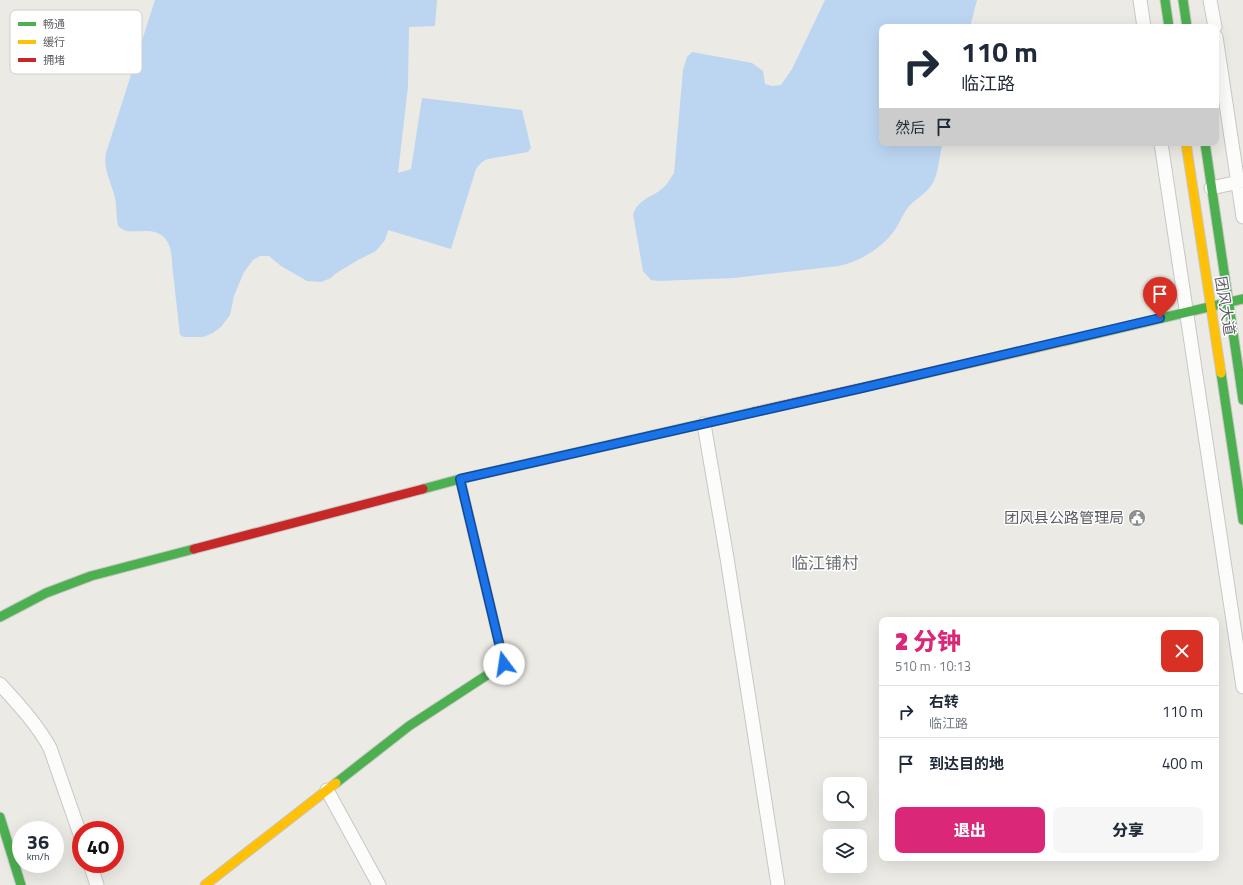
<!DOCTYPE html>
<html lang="zh">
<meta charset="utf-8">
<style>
body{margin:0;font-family:"Titillium Web","Noto Sans SC",sans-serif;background:#f6f6f7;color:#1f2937;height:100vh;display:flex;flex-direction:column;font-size:15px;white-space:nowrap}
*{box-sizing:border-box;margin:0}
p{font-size:13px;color:#747a83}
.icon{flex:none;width:22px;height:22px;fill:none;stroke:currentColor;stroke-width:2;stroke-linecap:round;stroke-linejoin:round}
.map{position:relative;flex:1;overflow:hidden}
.side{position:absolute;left:879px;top:617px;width:340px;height:244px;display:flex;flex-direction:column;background:#fff;border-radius:8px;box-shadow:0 4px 16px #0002}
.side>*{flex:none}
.banner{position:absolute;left:879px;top:24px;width:340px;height:122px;border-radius:8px;box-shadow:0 4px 16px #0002;background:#fff;color:#1f2937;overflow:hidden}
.controls{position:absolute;left:823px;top:777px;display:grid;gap:8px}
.controls a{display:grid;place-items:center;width:44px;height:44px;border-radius:8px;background:#fff;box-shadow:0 4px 16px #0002;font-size:20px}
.speed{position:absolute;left:12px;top:821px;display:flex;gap:8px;font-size:20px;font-weight:700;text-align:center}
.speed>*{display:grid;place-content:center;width:52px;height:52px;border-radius:50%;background:#fff;box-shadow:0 4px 16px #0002;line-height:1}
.speed small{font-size:10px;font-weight:400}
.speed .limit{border:6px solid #d22;background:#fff;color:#111}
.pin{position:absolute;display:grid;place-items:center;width:34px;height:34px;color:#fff;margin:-41px -17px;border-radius:50% 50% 50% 0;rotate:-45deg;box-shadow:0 0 4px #0007}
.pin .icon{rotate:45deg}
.me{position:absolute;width:44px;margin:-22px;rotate:346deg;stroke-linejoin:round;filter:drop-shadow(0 0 3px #0008)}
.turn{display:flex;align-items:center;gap:14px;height:84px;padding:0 16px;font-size:18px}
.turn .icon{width:52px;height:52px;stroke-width:2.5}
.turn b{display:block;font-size:28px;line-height:34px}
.then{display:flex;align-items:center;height:38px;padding:0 16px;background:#0003;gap:8px;font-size:15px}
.round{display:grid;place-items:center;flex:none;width:42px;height:42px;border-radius:8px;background:#f6f6f7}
.summary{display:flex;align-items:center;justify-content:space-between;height:68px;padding:0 16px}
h1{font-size:24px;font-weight:800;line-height:30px;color:#db2777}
.cta{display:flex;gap:8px;margin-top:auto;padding:8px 16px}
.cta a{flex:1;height:46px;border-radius:8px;background:#db2777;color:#fff;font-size:16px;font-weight:800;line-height:46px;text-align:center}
.cta a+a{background:#f6f6f7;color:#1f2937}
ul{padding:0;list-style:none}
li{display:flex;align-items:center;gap:12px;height:52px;padding:0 16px;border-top:1px solid #e0e1e3}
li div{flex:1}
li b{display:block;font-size:15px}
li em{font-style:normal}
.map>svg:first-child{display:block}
.water{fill:#bcd6f2}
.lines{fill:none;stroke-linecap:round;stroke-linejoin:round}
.street-casing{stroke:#c7c7c7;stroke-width:15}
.fast-casing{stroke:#c7c7c5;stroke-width:11}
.slow-casing{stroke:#c7c7c5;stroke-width:11}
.jam-casing{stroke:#c7c7c5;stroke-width:11}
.street{stroke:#fcfcfb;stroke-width:13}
.fast{stroke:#4caf50;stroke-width:9}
.slow{stroke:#ffc107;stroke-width:9}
.jam{stroke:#c62828;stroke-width:9}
.route-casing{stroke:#114b97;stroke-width:10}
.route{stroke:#1a73e8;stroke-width:7}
.labels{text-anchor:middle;stroke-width:3;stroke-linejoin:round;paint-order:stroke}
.street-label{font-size:15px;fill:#5b5e62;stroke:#fff}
.poi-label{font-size:15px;fill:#5b5e62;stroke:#fff;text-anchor:end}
.quarter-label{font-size:17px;fill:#6c7074;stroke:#fff}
.key{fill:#fff;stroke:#cecfd0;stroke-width:1}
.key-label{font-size:11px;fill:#5b5e62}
</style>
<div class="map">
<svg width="1243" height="885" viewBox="0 0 1243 885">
<rect width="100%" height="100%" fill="#ebeae5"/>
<path class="water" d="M155,0H437L435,26L409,27L408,86L398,173L411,169L422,98L522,110L531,148L528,152L488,159C482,161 480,164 476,169L451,249L388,230L385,240L376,251L358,260L335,274L331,278L321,282L307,281L281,266L269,256H260L253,260L244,272L234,296L230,315L221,327L213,333L203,337H184L180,335L172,264C172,248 168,232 148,231C141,231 133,232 126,231C124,230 120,228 118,226C116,216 117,204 114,194C110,180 103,168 106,153Z
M825,0H977L970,27H882V143H943C939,155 939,170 934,181C928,192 919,197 910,205C903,213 900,223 894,231C881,249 860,261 839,266L734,278L658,281L651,280L643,271L633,214C641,196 653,198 665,186C669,182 671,177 674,173L683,70L687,57L692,52L747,62L752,63L763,71L765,84L772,86L781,85L792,69Z"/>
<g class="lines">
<defs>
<path id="street" d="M1140,0L1144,27
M1210,0L1215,27
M1216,37L1243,217
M1161,143L1243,687
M1211,188L1243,181
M704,424L727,558L778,885
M0,684C18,704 37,724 50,748L81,837
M327,790L379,885
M90,864L97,885"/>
<path id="fast" d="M1165,0L1169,27
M1183,0L1187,27
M1205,143L1243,400
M1065,341L1243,299
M1221,373L1243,520
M423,489L460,479L754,412
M0,617L46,593L91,576L194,549
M336,783L409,726L504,664L460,479
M0,817L21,885"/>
<path id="slow" d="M1186,143L1221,373
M905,378L1065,341
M205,885L336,783"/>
<path id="jam" d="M754,412L905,378
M194,549L423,489"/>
</defs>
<use href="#street" class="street-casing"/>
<use href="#fast" class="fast-casing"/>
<use href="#slow" class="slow-casing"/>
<use href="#jam" class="jam-casing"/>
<use href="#street" class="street"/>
<use href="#fast" class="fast"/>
<use href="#slow" class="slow"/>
<use href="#jam" class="jam"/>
</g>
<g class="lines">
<defs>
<path id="route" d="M504,664L460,479L862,388L1160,318"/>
</defs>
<use href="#route" class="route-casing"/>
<use href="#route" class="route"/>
</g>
<defs>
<symbol id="civic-disc" viewBox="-11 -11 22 22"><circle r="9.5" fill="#8d8f90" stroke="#fff"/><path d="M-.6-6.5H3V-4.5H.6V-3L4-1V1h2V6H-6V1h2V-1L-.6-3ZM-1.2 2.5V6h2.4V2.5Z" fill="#fff"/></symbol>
</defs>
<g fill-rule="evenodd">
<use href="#civic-disc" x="1127" y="508" width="20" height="20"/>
</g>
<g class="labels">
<g class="street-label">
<text transform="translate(1225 306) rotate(81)" y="5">团风大道</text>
</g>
<g class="poi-label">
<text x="1124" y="523">团风县公路管理局</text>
</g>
<g class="quarter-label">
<text x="825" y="569">临江铺村</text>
</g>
</g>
<rect x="10" y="10" width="132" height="64" rx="6" class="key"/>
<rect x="18" y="22" width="18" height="4" fill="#4caf50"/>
<rect x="18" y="40" width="18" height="4" fill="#ffc107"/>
<rect x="18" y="58" width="18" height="4" fill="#c62828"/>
<g class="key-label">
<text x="43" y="28">畅通</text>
<text x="43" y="46">缓行</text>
<text x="43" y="64">拥堵</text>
</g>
</svg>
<div class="controls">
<a><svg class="icon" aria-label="search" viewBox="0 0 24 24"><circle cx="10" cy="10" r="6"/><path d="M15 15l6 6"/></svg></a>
<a><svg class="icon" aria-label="layers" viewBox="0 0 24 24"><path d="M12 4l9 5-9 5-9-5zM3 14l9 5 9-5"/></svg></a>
</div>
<div class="speed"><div>36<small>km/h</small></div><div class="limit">40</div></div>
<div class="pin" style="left:1160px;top:318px;background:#d93025"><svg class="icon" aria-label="arrive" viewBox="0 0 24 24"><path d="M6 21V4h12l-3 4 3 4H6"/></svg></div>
<svg class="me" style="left:504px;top:664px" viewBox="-20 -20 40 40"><circle r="19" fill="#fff"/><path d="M0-13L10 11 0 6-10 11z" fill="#1a73e8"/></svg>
<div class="banner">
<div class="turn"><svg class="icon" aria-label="right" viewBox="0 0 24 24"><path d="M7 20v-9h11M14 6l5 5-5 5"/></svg><div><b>110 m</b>临江路</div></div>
<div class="then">然后<svg class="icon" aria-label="arrive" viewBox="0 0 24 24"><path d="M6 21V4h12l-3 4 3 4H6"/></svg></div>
</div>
<section class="side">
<div class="summary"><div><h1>2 分钟</h1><p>510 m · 10:13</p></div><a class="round" style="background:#d93025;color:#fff"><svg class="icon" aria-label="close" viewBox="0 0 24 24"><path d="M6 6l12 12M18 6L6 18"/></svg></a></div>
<ul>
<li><svg class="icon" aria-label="right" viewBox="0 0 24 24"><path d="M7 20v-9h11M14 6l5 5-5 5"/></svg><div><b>右转</b><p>临江路</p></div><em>110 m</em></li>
<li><svg class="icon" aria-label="arrive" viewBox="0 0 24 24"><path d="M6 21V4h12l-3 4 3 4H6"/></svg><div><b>到达目的地</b></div><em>400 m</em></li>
</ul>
<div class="cta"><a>退出</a><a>分享</a></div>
</section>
</div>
